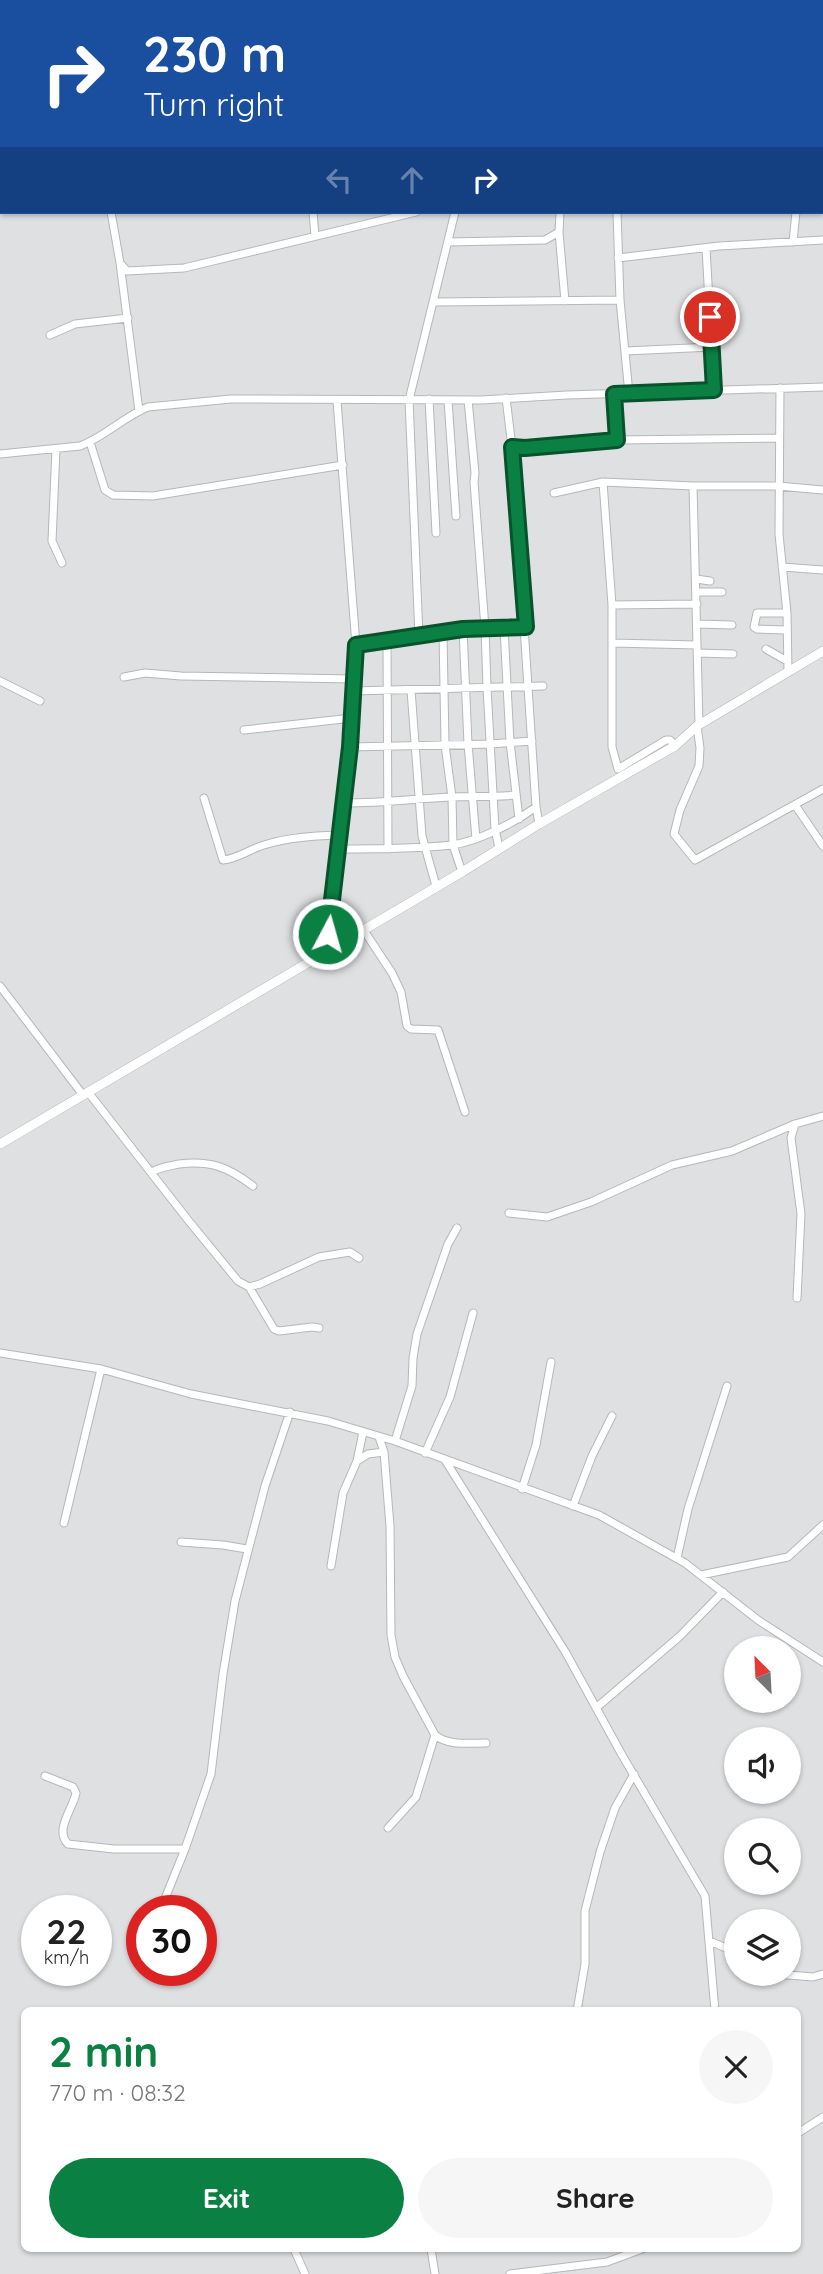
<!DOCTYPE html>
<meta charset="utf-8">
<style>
body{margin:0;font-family:Quicksand,sans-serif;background:#f6f6f6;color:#222;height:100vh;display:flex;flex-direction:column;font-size:26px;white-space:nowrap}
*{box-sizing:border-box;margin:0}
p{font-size:23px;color:#767676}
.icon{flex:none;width:38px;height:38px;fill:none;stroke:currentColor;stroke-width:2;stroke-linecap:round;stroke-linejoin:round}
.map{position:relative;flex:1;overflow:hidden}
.details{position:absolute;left:21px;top:2007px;width:780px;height:245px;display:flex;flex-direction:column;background:#fff;border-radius:10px;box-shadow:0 2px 5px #0004}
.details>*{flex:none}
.hud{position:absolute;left:0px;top:0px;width:824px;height:214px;box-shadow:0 2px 5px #0004;background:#1a4fa0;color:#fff;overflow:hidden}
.needle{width:46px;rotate:336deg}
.tools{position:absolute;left:724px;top:1636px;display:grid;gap:14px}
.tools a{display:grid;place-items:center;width:77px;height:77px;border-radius:50%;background:#fff;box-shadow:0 2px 5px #0004;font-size:35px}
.speed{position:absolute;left:21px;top:1895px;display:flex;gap:14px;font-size:35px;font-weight:700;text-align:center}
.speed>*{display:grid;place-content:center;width:91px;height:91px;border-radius:50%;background:#fff;box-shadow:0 2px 5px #0004;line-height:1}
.speed small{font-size:18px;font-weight:400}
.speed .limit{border:10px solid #d22;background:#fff;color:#111}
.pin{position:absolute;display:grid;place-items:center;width:60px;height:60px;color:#fff;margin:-30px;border:4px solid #fff;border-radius:50%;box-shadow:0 2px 7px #0007}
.me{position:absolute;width:77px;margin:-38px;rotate:6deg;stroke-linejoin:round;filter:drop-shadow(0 0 5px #0008)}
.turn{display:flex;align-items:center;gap:24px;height:147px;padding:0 28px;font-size:32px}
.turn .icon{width:91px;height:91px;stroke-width:2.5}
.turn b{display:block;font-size:49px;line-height:60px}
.lanes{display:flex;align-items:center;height:66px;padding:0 28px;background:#0003;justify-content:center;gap:35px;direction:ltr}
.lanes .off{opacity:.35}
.round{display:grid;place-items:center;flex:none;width:74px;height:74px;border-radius:37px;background:#f6f6f6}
.head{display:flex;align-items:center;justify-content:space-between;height:119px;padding:0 28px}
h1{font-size:42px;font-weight:700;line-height:52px;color:#0b8043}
.primary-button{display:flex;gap:14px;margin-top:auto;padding:14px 28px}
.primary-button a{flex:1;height:80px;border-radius:42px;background:#0b8043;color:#fff;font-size:28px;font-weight:700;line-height:80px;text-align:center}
.primary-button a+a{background:#f6f6f6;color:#222}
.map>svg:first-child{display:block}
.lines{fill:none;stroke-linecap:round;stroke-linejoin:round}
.minor-casing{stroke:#b6b7b9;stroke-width:9}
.tertiary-casing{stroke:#b6b7b9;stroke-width:10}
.minor{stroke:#fff;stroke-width:7}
.tertiary{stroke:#fff;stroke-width:9}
.route-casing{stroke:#07532c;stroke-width:18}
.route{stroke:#0b8043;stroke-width:12}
</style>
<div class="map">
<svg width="823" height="2274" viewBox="0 0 823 2274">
<rect width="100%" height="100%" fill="#dee0e2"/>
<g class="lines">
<defs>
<path id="minor" d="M91,2L92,0
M523,2V0
M705,2L717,0
M0,34H2
M822,61H823
M822,118H823
M822,194H823
M111,212L120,263L127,271L184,268L416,212
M313,212L315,236
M560,212L559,232L565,301
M617,212L620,300L629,394
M448,242L545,240L559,232
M793,242L796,212
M706,248L714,390
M618,258L719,246L823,240
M120,263L139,411
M435,302L620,300
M50,335L75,324L128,318
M625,351L712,347
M780,388L779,534L787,613L788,672
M614,394L617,440
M506,398L512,447L536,807L539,824
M429,399L436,533
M448,400L456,516
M468,400L475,473L474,482L485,628L487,688L495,829L499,848
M90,442L105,490L113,495L153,496L343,465
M512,447L525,448L617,440L778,438
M56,449L52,541L62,563
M0,454L80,446C105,437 123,417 148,407L231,399L482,400L567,395L823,387
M603,482L612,605V747L618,769L666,740H670L675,746
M693,486L699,724
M554,493L603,482L693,486H778L823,490
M782,567L823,570
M696,579L710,581
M696,592H722
M612,605L697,604
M698,624L732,625
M504,628L510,742L519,819
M463,629L468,744L476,839
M786,630L757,629L754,627L757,613H787
M443,632L445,745L452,797L453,845L462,872
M419,636L409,400L455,212
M387,641L388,849
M612,643L697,645
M356,645L463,629L525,627
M766,649L787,661
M697,653L733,654
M124,677L145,673L181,676L354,679
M0,681L40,701
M411,690L422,836L436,886
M354,691L543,686
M697,726L700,748L699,766L680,810L674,834L695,860L823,789
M244,730L352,718
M350,747L491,744L532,741
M204,798L223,860C237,859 250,849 264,845C288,837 315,836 340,835
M344,803C380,803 414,799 449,797C471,796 493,797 515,795
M795,805L823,846
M338,849C375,849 414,849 452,845C479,841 514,823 536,807
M363,929L392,973L401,992L407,1026L411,1029L438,1030L465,1112
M328,934L350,747L356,645L337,401
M0,986L83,1095
M88,1092L188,1220L238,1281L249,1287L274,1329L279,1331L312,1327L319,1328
M152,1172C160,1167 170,1166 179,1164C210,1160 228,1167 253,1186
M509,1213L547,1217L591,1202L672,1165L732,1151L795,1124
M249,1287L260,1284L319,1257L350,1252L359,1258
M797,1298L801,1214L791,1138L795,1124L823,1116
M0,1353L101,1369L191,1394L328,1421L395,1441L599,1515L685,1563L758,1620L823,1662
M379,1437L384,1452L390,1526L391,1635L395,1657L403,1676L435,1735C448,1746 470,1743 486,1743
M395,1441L412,1386L413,1358L417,1334L448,1244L457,1228
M425,1453L450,1397L473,1313
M445,1460L566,1653L622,1755L705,1896L715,2011
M357,1461L368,1454L384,1452
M522,1489L536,1445L551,1362
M573,1506L592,1456L612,1416
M64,1523L101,1369
M181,1542L223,1545L247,1549
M677,1558L688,1509L727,1386
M331,1566L343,1493L357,1461L363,1432
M701,1575L788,1557L823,1525
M596,1708L679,1637L723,1592
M45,1776L73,1787L76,1793C73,1809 54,1830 68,1844L114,1849H185
M388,1828L416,1797L435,1735
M160,1911L185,1849L211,1774L223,1674L235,1601L265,1486L290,1412
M710,1941L737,1953
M776,1974L813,1977L823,1974
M577,2011L585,1964V1911L600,1852L615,1808L634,1774
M798,2133L823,2117
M294,2249L305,2274
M431,2249L435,2274
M510,2274L607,2262L642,2249"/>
<path id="tertiary" d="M0,1144L462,872L539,824L675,746L697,726L823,651"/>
</defs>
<use href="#minor" class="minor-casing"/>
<use href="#tertiary" class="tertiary-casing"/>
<use href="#minor" class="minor"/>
<use href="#tertiary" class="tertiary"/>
</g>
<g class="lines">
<defs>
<path id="route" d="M328,934L350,747L356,645L463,629L526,627L512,447L525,448L617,440L614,394L714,390L710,317"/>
</defs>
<use href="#route" class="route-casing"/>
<use href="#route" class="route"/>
</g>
</svg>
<div class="tools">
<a><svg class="needle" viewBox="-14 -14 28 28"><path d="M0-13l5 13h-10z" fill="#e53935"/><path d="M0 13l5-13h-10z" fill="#767676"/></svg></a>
<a><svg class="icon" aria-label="sound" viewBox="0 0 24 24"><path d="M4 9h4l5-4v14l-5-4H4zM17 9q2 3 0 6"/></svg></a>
<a><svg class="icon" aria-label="search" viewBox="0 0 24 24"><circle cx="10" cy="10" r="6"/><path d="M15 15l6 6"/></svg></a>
<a><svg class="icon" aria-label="layers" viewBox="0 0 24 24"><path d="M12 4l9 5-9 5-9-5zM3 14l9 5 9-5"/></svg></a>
</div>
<div class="speed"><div>22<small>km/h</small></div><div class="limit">30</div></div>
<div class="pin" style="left:710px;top:317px;background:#d93025"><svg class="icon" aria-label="arrive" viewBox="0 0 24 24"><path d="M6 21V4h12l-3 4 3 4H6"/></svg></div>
<svg class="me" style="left:328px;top:934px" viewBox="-20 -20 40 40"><circle r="17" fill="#0b8043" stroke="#fff" stroke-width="3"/><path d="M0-11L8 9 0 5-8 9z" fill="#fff"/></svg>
<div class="hud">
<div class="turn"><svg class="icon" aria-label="right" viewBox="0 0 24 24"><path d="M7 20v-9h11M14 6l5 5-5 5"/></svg><div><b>230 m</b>Turn right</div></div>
<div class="lanes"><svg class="icon off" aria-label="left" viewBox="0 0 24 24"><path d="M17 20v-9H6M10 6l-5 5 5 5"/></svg><svg class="icon off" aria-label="ahead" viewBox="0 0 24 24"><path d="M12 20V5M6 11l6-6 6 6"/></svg><svg class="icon" aria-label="right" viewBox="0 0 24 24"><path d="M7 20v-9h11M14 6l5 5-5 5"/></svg></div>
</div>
<section class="details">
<div class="head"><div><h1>2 min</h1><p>770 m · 08:32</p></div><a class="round"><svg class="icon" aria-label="close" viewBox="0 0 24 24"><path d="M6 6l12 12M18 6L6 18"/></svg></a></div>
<div class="primary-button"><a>Exit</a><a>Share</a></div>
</section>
</div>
